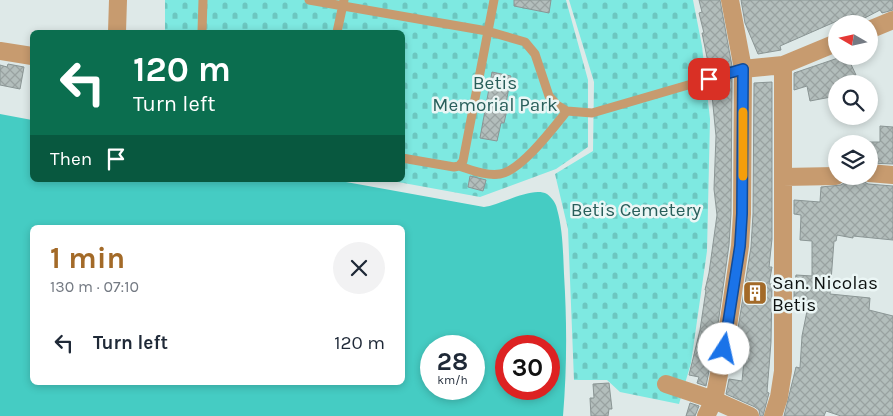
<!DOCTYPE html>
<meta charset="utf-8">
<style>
body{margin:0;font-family:Karla,sans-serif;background:#f2f2f3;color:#1f2937;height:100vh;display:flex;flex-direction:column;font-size:19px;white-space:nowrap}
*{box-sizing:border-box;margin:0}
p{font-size:16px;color:#747a83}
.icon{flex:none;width:28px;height:28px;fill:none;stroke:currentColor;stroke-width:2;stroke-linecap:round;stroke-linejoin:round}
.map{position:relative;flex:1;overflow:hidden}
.side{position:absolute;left:30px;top:225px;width:375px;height:160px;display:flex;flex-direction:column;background:#fff;border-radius:8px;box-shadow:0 2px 8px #0003}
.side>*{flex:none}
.top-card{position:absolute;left:30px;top:30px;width:375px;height:152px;border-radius:8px;box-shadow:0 2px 8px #0003;background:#0b6e4f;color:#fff;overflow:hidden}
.needle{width:32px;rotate:279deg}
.tools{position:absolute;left:828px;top:15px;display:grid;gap:10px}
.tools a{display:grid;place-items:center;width:50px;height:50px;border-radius:50%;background:#fff;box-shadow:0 2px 8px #0003;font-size:25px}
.speed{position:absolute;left:420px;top:335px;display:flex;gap:10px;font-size:25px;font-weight:700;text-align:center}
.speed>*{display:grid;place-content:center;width:65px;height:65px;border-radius:50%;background:#fff;box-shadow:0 2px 8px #0003;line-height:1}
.speed small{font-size:12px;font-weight:400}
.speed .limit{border:8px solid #d22;background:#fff;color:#111}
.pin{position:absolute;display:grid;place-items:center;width:42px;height:42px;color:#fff;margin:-21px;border-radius:10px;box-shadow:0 2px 8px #0006}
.me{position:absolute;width:55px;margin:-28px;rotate:10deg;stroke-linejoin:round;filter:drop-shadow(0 0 4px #0008)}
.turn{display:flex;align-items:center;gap:18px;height:105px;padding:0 20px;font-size:22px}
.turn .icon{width:65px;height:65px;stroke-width:2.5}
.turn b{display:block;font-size:35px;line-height:42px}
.then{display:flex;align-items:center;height:48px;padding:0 20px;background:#0003;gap:10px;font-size:19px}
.round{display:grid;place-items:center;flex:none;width:52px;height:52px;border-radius:26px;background:#f2f2f3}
.overview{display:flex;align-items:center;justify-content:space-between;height:85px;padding:0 20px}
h1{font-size:30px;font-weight:700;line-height:38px;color:#a36a28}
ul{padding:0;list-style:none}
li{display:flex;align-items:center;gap:15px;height:65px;padding:0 20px}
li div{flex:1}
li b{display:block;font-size:19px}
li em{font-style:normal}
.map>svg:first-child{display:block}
.cemetery{fill:url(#cemetery-stones)}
.water{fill:#45ccc3;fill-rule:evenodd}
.building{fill:url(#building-cross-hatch);stroke:#8a9594}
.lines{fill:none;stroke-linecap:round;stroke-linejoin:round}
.service{stroke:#c79b6f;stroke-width:9}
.minor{stroke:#c79b6f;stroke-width:18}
.route-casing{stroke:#114b97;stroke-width:12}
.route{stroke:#1a73e8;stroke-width:9}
.slow{stroke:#f59e0b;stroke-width:9}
.labels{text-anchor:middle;stroke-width:5;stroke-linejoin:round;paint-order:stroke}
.park-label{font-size:19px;fill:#295f5b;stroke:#ebf6f5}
.poi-label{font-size:19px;fill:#0e1211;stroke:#ebf6f5;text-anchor:start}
</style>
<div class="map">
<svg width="893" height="416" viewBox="0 0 893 416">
<defs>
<pattern id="cemetery-stones" width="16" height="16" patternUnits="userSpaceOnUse" patternTransform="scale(1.25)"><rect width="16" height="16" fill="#7ee9e1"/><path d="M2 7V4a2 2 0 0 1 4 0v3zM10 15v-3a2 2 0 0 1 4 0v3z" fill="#6cc7c0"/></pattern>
<pattern id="building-cross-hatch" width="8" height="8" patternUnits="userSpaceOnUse" patternTransform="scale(1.25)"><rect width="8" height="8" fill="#b3bebc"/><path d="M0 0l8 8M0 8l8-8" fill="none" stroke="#99a2a1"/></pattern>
</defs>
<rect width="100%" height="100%" fill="#dee9e8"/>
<path class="cemetery" d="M165,0H566L588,80V147L556,169L480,197L387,180H402V32H165Z
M569,0H693L702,46L710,119L707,251L691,363L679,404L620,392L607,380H574L568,229L555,174L593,151L594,82Z"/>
<path class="water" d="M0,114L32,120V180H335L484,207C501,205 532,186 547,194C552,198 556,203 557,209C563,230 563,253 564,274C567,322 567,368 563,416H0ZM32,228H402V382H32ZM431,346H474V389H431ZM506,346H549V389H506Z"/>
<path class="building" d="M514,0H551L549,13L514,6Z
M699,0H720L732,66L710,72L702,33H704L699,13L702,12Z
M741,0H893V10L882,13L880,10L857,22L853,14L780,46L781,50L758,54L745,23Z
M844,56H847L856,75L836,84V96L810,101L807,86L794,90V73Z
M8,64L24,67L20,89L0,85V65L7,67Z
M492,72L511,76L505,109L507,110L504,123H501L497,141L480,138Z
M732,79L731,214L729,245L717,331L706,386L697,383L699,377L689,375L700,330L706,290H705L709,273L717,215L714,189L716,136L711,85Z
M772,82V239L769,267H772L769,284H772L771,342L767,392L769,393L763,416H760L759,410L755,407L726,394L729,379L742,381L746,341H736L751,247L753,214L754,83Z
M880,126L893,127V164L869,163V142H880Z
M470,176L486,180L483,191L468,187Z
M846,177H859L863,181L868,184L893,186V240L853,236V238L837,235L836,241H834L830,294L870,298L869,310L893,316V416H841L826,411L824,416H784L796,367L800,368L802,336L807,311L794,310V287L796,275L812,276V241L800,240L801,215L794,214V200L820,202L821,187L841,185L845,182Z
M609,383L612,409H609L608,416H591L590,398H594L593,384Z
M690,403L699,406L695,416H686Z"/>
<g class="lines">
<path class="service" d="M309,0L487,31L525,42L535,54L549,96L557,105L567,111L592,113L743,69
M202,32L203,0
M337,32L344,0
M402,158L454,167L459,166L463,161L494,0
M459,166C472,170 486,176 500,174C521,171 554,127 567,111"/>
<path class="minor" d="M869,30L893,20
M117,32L118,0
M0,51L32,56
M743,69L783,65L836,43
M869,173L893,175
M783,177L836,176
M666,384L714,400L750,416
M706,416L714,400L727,333L740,246L742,214L743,69L730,0
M773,416L779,397L783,371V65"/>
</g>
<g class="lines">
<defs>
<path id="route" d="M709,79L743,69L742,214L740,246L724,349"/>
</defs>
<use href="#route" class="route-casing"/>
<use href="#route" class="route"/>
<path class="slow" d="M743,112V176"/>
</g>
<defs>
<symbol id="building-square" viewBox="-11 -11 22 22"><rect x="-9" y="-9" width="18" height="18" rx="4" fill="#a36a28" stroke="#ebf6f5"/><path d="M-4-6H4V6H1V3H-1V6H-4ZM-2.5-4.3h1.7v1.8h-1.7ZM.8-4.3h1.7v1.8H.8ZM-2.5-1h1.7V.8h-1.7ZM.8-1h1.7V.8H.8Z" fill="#fff"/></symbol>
</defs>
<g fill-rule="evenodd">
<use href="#building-square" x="741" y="279" width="28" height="28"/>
</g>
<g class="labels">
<g class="park-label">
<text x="495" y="89">Betis<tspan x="495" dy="22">Memorial Park</tspan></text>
<text x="636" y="216">Betis Cemetery</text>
</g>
<g class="poi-label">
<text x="772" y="289">San. Nicolas<tspan x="772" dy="22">Betis</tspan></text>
</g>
</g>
</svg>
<div class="tools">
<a><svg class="needle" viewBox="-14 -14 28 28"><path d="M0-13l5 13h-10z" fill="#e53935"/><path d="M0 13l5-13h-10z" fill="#747a83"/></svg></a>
<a><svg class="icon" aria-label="search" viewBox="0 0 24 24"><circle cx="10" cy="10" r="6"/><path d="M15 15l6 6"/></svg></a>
<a><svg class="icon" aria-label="layers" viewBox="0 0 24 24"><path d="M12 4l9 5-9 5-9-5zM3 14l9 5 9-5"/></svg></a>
</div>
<div class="speed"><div>28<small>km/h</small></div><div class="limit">30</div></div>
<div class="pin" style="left:709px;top:79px;background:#d93025"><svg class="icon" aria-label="arrive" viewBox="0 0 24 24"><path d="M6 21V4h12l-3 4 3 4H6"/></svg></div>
<svg class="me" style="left:724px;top:349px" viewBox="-20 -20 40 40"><circle r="19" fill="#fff"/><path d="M0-13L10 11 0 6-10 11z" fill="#1a73e8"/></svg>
<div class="top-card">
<div class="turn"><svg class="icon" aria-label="left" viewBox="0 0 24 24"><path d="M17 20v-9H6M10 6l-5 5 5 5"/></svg><div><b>120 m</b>Turn left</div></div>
<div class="then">Then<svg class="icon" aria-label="arrive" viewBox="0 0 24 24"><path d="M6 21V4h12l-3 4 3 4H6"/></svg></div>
</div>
<section class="side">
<div class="overview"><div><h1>1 min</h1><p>130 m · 07:10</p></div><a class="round"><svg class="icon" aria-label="close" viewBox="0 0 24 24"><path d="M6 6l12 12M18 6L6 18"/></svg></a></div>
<ul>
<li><svg class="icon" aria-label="left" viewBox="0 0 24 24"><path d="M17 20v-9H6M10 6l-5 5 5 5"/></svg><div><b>Turn left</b></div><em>120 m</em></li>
</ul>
</section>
</div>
